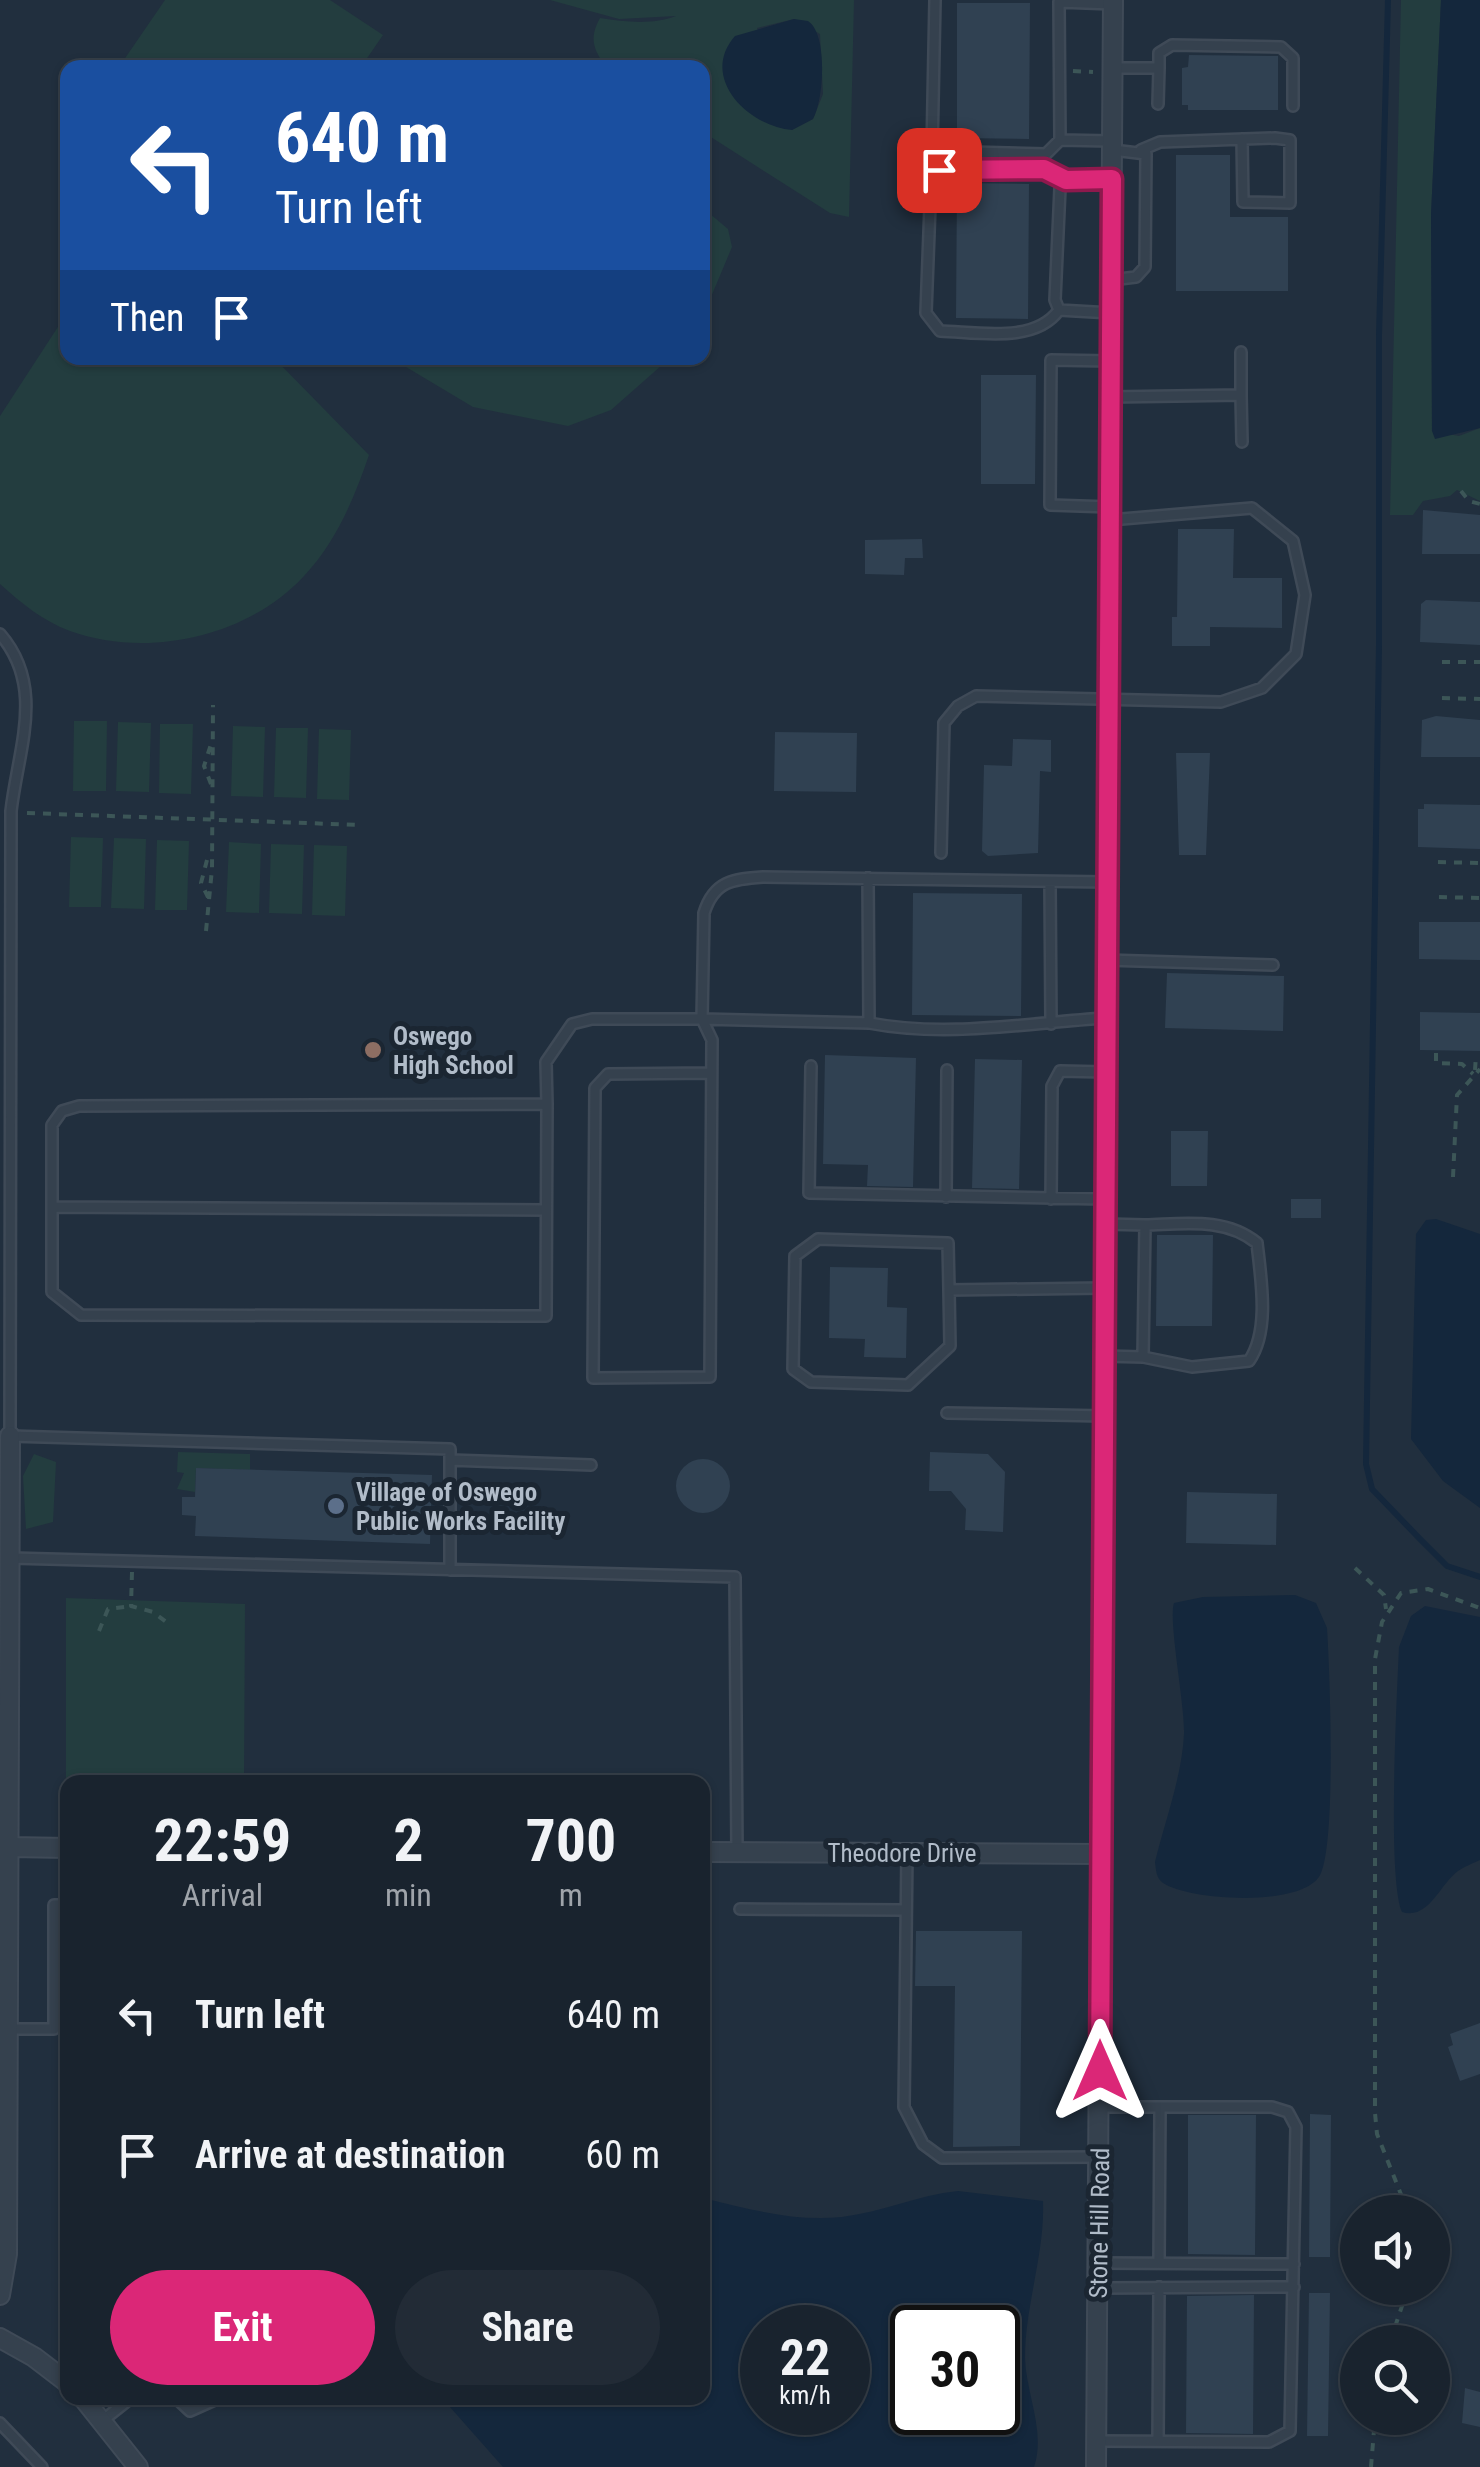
<!DOCTYPE html>
<style>
body{margin:0;font-family:"Roboto Condensed",sans-serif;background:#222b36;color:#f1f3f6;height:100vh;display:flex;flex-direction:column;font-size:38px;white-space:nowrap}
*{box-sizing:border-box;margin:0}
p{font-size:32px;color:#9fa4aa}
.icon{flex:none;width:55px;height:55px;fill:none;stroke:currentColor;stroke-width:2;stroke-linecap:round;stroke-linejoin:round}
.map{position:relative;flex:1;overflow:hidden}
.sheet{position:absolute;left:60px;top:1775px;width:650px;height:630px;display:flex;flex-direction:column;background:#19232e;border-radius:20px;box-shadow:0 2px 8px #0004,0 0 0 2px #37404a}
.sheet>*{flex:none}
.guide{position:absolute;left:60px;top:60px;width:650px;height:305px;border-radius:20px;box-shadow:0 2px 8px #0004,0 0 0 2px #37404a;background:#1a4fa0;color:#fff;overflow:hidden}
.controls{position:absolute;left:1340px;top:2195px;display:grid;gap:20px}
.controls a{display:grid;place-items:center;width:110px;height:110px;border-radius:50%;background:#19232e;box-shadow:0 2px 8px #0004,0 0 0 2px #37404a;font-size:50px}
.speed{position:absolute;left:740px;top:2305px;display:flex;gap:20px;font-size:50px;font-weight:700;text-align:center}
.speed>*{display:grid;place-content:center;width:130px;height:130px;border-radius:50%;background:#19232e;box-shadow:0 2px 8px #0004,0 0 0 2px #37404a;line-height:1}
.speed small{font-size:25px;font-weight:400}
.speed .limit{border:5px solid #111;border-radius:15px;background:#fff;color:#111}
.pin{position:absolute;display:grid;place-items:center;width:85px;height:85px;color:#fff;margin:-42px;border-radius:20px;box-shadow:0 5px 15px #0006}
.me{position:absolute;width:110px;margin:-55px;rotate:0deg;stroke-linejoin:round;filter:drop-shadow(0 0 8px #0008)}
.turn{display:flex;align-items:center;gap:35px;height:210px;padding:0 50px;font-size:45px}
.turn .icon{width:130px;height:130px;stroke-width:2.5}
.turn b{display:block;font-size:70px;line-height:85px}
.then{display:flex;align-items:center;height:95px;padding:0 50px;background:#0003;gap:20px;font-size:38px}
.eta{display:flex;justify-content:space-evenly;align-items:center;height:170px;text-align:center}
.eta b{font-size:60px;font-weight:700;line-height:70px}
.primary-button{display:flex;gap:20px;margin-top:auto;padding:20px 50px}
.primary-button a{flex:1;height:115px;border-radius:60px;background:#db2777;color:#fff;font-size:40px;font-weight:700;line-height:115px;text-align:center}
.primary-button a+a{background:#222b36;color:#f1f3f6}
ul{padding:0;list-style:none}
li{display:flex;align-items:center;gap:30px;height:140px;padding:0 50px}
li div{flex:1}
li b{display:block;font-size:38px}
li em{font-style:normal}
.map>svg:first-child{display:block}
.green{fill:#233d3f;fill-rule:evenodd}
.water{fill:#14273c;fill-rule:evenodd}
.lines{fill:none;stroke-linecap:round;stroke-linejoin:round}
.stream{stroke:#14273c;stroke-width:6}
.building{fill:#304152}
.lane-casing{stroke:#3f4a57;stroke-width:14}
.street-casing{stroke:#3f4a57;stroke-width:22}
.path{stroke:#3c5657;stroke-width:4;stroke-dasharray:8 8;stroke-linecap:butt}
.lane{stroke:#35414e;stroke-width:9}
.street{stroke:#35414e;stroke-width:18}
.route-casing{stroke:#8e194d;stroke-width:25}
.route{stroke:#db2777;stroke-width:18}
.education-dot{fill:#8d6e63;stroke:#1b2632;stroke-width:4}
.service-dot{fill:#5c6f8a;stroke:#1b2632;stroke-width:4}
.labels{text-anchor:middle;stroke-width:10;stroke-linejoin:round;paint-order:stroke}
.poi-label{font-size:25px;font-weight:bold;fill:#b1bcc9;stroke:#1b2632;text-anchor:start}
.street-label{font-size:25px;fill:#b1bcc9;stroke:#1b2632}
</style>
<div class="map">
<svg width="1480" height="2467" viewBox="0 0 1480 2467">
<rect width="100%" height="100%" fill="#212f3e"/>
<path class="green" d="M165,0H330L383,35L361,67H119Z
M550,0H854L849,217L830,213L703,132L702,68L606,67C593,49 589,38 600,18C625,22 653,25 676,16L619,19ZM794,19L820,34L823,94L813,119L792,130L757,28Z
M1401,0H1441L1431,215L1432,431L1459,436L1480,428V501L1457,490L1450,496L1423,501L1413,515H1390Z
M703,208L728,229L732,247L703,316Z
M67,313L68,358H274L369,455C354,499 336,542 304,576C248,637 147,659 70,631C43,621 21,603 0,584V416Z
M391,358H670L611,410L568,426L473,407Z
M74,721H107L106,791H73Z
M118,722L151,723L149,792L116,791Z
M160,724H193L191,794L159,793Z
M233,726L265,727L263,797L231,796Z
M276,728H308L306,798L274,797Z
M319,729L351,730L349,800L317,799Z
M71,837L103,838L101,907H69Z
M114,838L146,839L144,909L111,908Z
M157,840L189,841L187,910H155Z
M229,842L261,844L259,913L226,912Z
M271,844L304,845L302,914L269,913Z
M314,845L347,846L345,916L312,915Z
M178,1452L250,1454V1470L196,1468L195,1492L177,1489L184,1473L177,1472Z
M34,1454L56,1462L53,1522L26,1529L23,1476Z
M66,1598L245,1604L244,1781L66,1778Z"/>
<path class="water" d="M1441,0H1480V428L1435,439L1432,431L1431,215Z
M794,19L808,21C828,34 824,99 813,119L792,130C747,126 699,77 735,36Z
M1436,1219L1480,1234V1508L1443,1481L1411,1439L1416,1234L1426,1220Z
M1295,1595L1316,1603L1327,1628C1330,1674 1336,1838 1321,1873C1307,1908 1190,1901 1163,1883C1156,1878 1156,1870 1155,1862C1165,1821 1182,1776 1184,1734C1185,1705 1168,1620 1174,1603L1203,1597Z
M1425,1606L1480,1617V1860C1473,1863 1464,1867 1458,1871C1439,1885 1429,1920 1402,1912C1387,1878 1397,1695 1399,1647L1411,1616Z
M958,2191L1043,2201C1045,2254 1025,2305 1025,2358C1026,2394 1046,2432 1034,2467H503L442,2398H702L703,2198C749,2209 794,2222 842,2217C882,2212 918,2195 958,2191ZM762,2328H848V2412H762ZM912,2328H998V2412H912Z"/>
<g class="lines">
<path class="stream" d="M1388,0L1379,335V646L1366,1464L1372,1489L1419,1538L1447,1566L1480,1577"/>
</g>
<path class="building" d="M957,3H1030L1029,139L957,138Z
M1189,55L1278,56V110H1188V105H1182V68L1188,67Z
M1176,155H1230V217H1288V291H1176Z
M957,183L1029,184L1028,319L956,318Z
M981,375H1036L1035,484H981Z
M1423,510L1480,515V554H1422Z
M1178,529H1234L1233,578H1282V628L1210,627V646H1172V617H1177Z
M922,539L923,558H905L904,575L865,574V540Z
M1426,600L1480,602V645L1420,642L1421,604Z
M1436,716L1480,720V757H1421L1422,720Z
M775,732L857,733L856,792L774,791Z
M1013,739L1051,740V772L1040,771L1038,853L988,856L982,851L984,765L1012,766Z
M1176,753H1210L1206,855H1179Z
M1424,804L1480,805V849L1418,847V809H1424Z
M913,893L1022,894L1021,1016L912,1015Z
M1419,922H1480V960L1419,959Z
M1167,973L1284,976L1283,1031L1165,1028Z
M1420,1012L1480,1013V1051L1420,1050Z
M825,1055L916,1058L913,1187L867,1186L868,1165L823,1164Z
M975,1059L1022,1060L1019,1189L972,1188Z
M1171,1131H1208L1207,1186H1171Z
M1291,1199H1321V1218H1291Z
M1157,1235H1213L1212,1326H1156Z
M830,1267L888,1268L887,1307L907,1308L906,1358L864,1357L865,1339L829,1338Z
M930,1452L988,1454L1005,1472L1003,1532L965,1530L966,1509L951,1491H929Z
M676 1486a27 27 0 1 1 54 0a27 27 0 1 1-54 0Z
M196,1468L432,1475L430,1544L195,1536L196,1516L182,1515V1497H195Z
M1187,1492L1277,1494L1276,1545L1186,1543Z
M916,1931H1022L1020,2146L953,2147L955,1986H915Z
M1480,2023V2074L1460,2081L1448,2047L1453,2045L1450,2034Z
M1310,2114L1331,2115L1330,2257H1309Z
M1188,2115H1256L1255,2255L1188,2254Z
M1309,2293H1330L1328,2436H1307Z
M1254,2295L1253,2434L1186,2433L1187,2296Z
M1465,2388L1480,2392V2427L1462,2423Z"/>
<g class="lines">
<defs>
<path id="lane" d="M935,0L932,151L1046,154L1060,140
M1112,68H1159L1158,104
M1159,68V53L1172,45L1281,47L1293,58V106
M1111,141L1060,140L1059,2L1113,4
M1141,150L1160,142L1275,138L1290,140V203L1243,202L1242,139
M1111,280L1136,277L1145,267L1146,154L1113,150
M1059,310C1035,344 977,332 940,331L926,313L931,179L939,170L1044,169L1066,180
M1111,313L1059,310L1055,300L1060,188L1066,180L1112,179
M1241,395L1242,442
M1111,397L1241,395V352
M1110,507L1050,505L1051,360L1111,361
M0,634C46,687 18,749 11,811L10,1436L450,1449V1570
M941,853L944,723L958,706L976,696L1221,702L1262,688L1296,654L1305,595L1293,541L1252,508L1110,520
M868,878L869,1023L702,1019L704,913C714,881 733,879 763,877L1107,882
M1050,882L1051,1024
M1106,960L1273,965
M869,1023C947,1038 1026,1023 1105,1018
M811,1066L809,1193L1103,1199
M547,1104L546,1316L81,1315L52,1292V1125L62,1111L79,1106Z
M547,1104L546,1062L572,1024L592,1019H702L712,1040L710,1377L593,1378L595,1088L608,1074L711,1073
M946,1197L947,1070
M1051,1199L1052,1086L1060,1071L1106,1072
M52,1207L546,1210
M949,1290L950,1346L908,1385L811,1382L793,1369L795,1256L818,1239L948,1243L949,1290L1103,1288
M1104,1356L1143,1357L1145,1225L1106,1224
M1143,1357L1192,1367L1249,1361C1270,1331 1261,1279 1257,1243C1225,1217 1184,1224 1145,1225
M947,1413L1104,1416
M450,1460L591,1465
M11,1558L735,1577L737,1852
M907,1853L904,2107L923,2144L942,2158L1099,2157
M702,1896V2002
M740,1909L905,1910
M9,2029H54V1905H68
M1099,2263L1294,2264
M1159,2263L1160,2108
M1099,2288L1294,2287
M176,2398L190,2411L219,2398
M102,2421L131,2398
M0,2423L42,2467
M1097,2441L1269,2442L1290,2431L1296,2127L1288,2112L1272,2107H1100
M1158,2441L1159,2287"/>
<path id="street" d="M11,1847L68,1848
M702,1852L1101,1854
M0,2295L7,2254L10,1436
M0,2338L34,2357L68,2383
M83,2398L138,2467
M1096,2467L1113,0"/>
</defs>
<use href="#lane" class="lane-casing"/>
<use href="#street" class="street-casing"/>
<path class="path" d="M1073,71L1093,72
M1461,491L1469,501L1480,504
M1442,662H1480
M1442,698L1480,699
M211,784L204,766L213,738
M27,813L361,825
M207,860L201,883L208,897
M1438,862L1480,863
M1439,897L1480,898
M206,931L212,869L213,705
M1436,1053V1063L1462,1064L1473,1074
M1475,1070L1476,1055
M1453,1177L1457,1095L1480,1069
M1355,1568L1384,1595L1386,1609
M132,1572L131,1606L153,1612L169,1624
M99,1631L108,1609L131,1606
M1408,2212L1377,2134L1375,2113V1659L1382,1622L1401,1593L1428,1589L1480,1608
M1390,2342L1408,2288
M1371,2467L1375,2418"/>
<use href="#lane" class="lane"/>
<use href="#street" class="street"/>
</g>
<g class="lines">
<defs>
<path id="route" d="M939,170L1044,169L1066,180L1112,179L1100,2071"/>
</defs>
<use href="#route" class="route-casing"/>
<use href="#route" class="route"/>
</g>
<circle class="education-dot" cx="373" cy="1050" r="10"/>
<circle class="service-dot" cx="336" cy="1506" r="10"/>
<g class="labels">
<g class="poi-label">
<text x="393" y="1045">Oswego<tspan x="393" dy="29">High School</tspan></text>
<text x="356" y="1501">Village of Oswego<tspan x="356" dy="29">Public Works Facility</tspan></text>
</g>
<g class="street-label">
<text x="902" y="1862">Theodore Drive</text>
<text transform="translate(1099 2223) rotate(-89)" y="9">Stone Hill Road</text>
</g>
</g>
</svg>
<div class="controls">
<a><svg class="icon" aria-label="sound" viewBox="0 0 24 24"><path d="M4 9h4l5-4v14l-5-4H4zM17 9q2 3 0 6"/></svg></a>
<a><svg class="icon" aria-label="search" viewBox="0 0 24 24"><circle cx="10" cy="10" r="6"/><path d="M15 15l6 6"/></svg></a>
</div>
<div class="speed"><div>22<small>km/h</small></div><div class="limit">30</div></div>
<div class="pin" style="left:939px;top:170px;background:#d93025"><svg class="icon" aria-label="arrive" viewBox="0 0 24 24"><path d="M6 21V4h12l-3 4 3 4H6"/></svg></div>
<svg class="me" style="left:1100px;top:2071px" viewBox="-20 -20 40 40"><path d="M0-17L14 15 0 8-14 15z" fill="#db2777" stroke="#fff" stroke-width="4"/></svg>
<div class="guide">
<div class="turn"><svg class="icon" aria-label="left" viewBox="0 0 24 24"><path d="M17 20v-9H6M10 6l-5 5 5 5"/></svg><div><b>640 m</b>Turn left</div></div>
<div class="then">Then<svg class="icon" aria-label="arrive" viewBox="0 0 24 24"><path d="M6 21V4h12l-3 4 3 4H6"/></svg></div>
</div>
<section class="sheet">
<div class="eta">
<div><b>22:59</b><p>Arrival</p></div>
<div><b>2</b><p>min</p></div>
<div><b>700</b><p>m</p></div>
</div>
<ul>
<li><svg class="icon" aria-label="left" viewBox="0 0 24 24"><path d="M17 20v-9H6M10 6l-5 5 5 5"/></svg><div><b>Turn left</b></div><em>640 m</em></li>
<li><svg class="icon" aria-label="arrive" viewBox="0 0 24 24"><path d="M6 21V4h12l-3 4 3 4H6"/></svg><div><b>Arrive at destination</b></div><em>60 m</em></li>
</ul>
<div class="primary-button"><a>Exit</a><a>Share</a></div>
</section>
</div>
